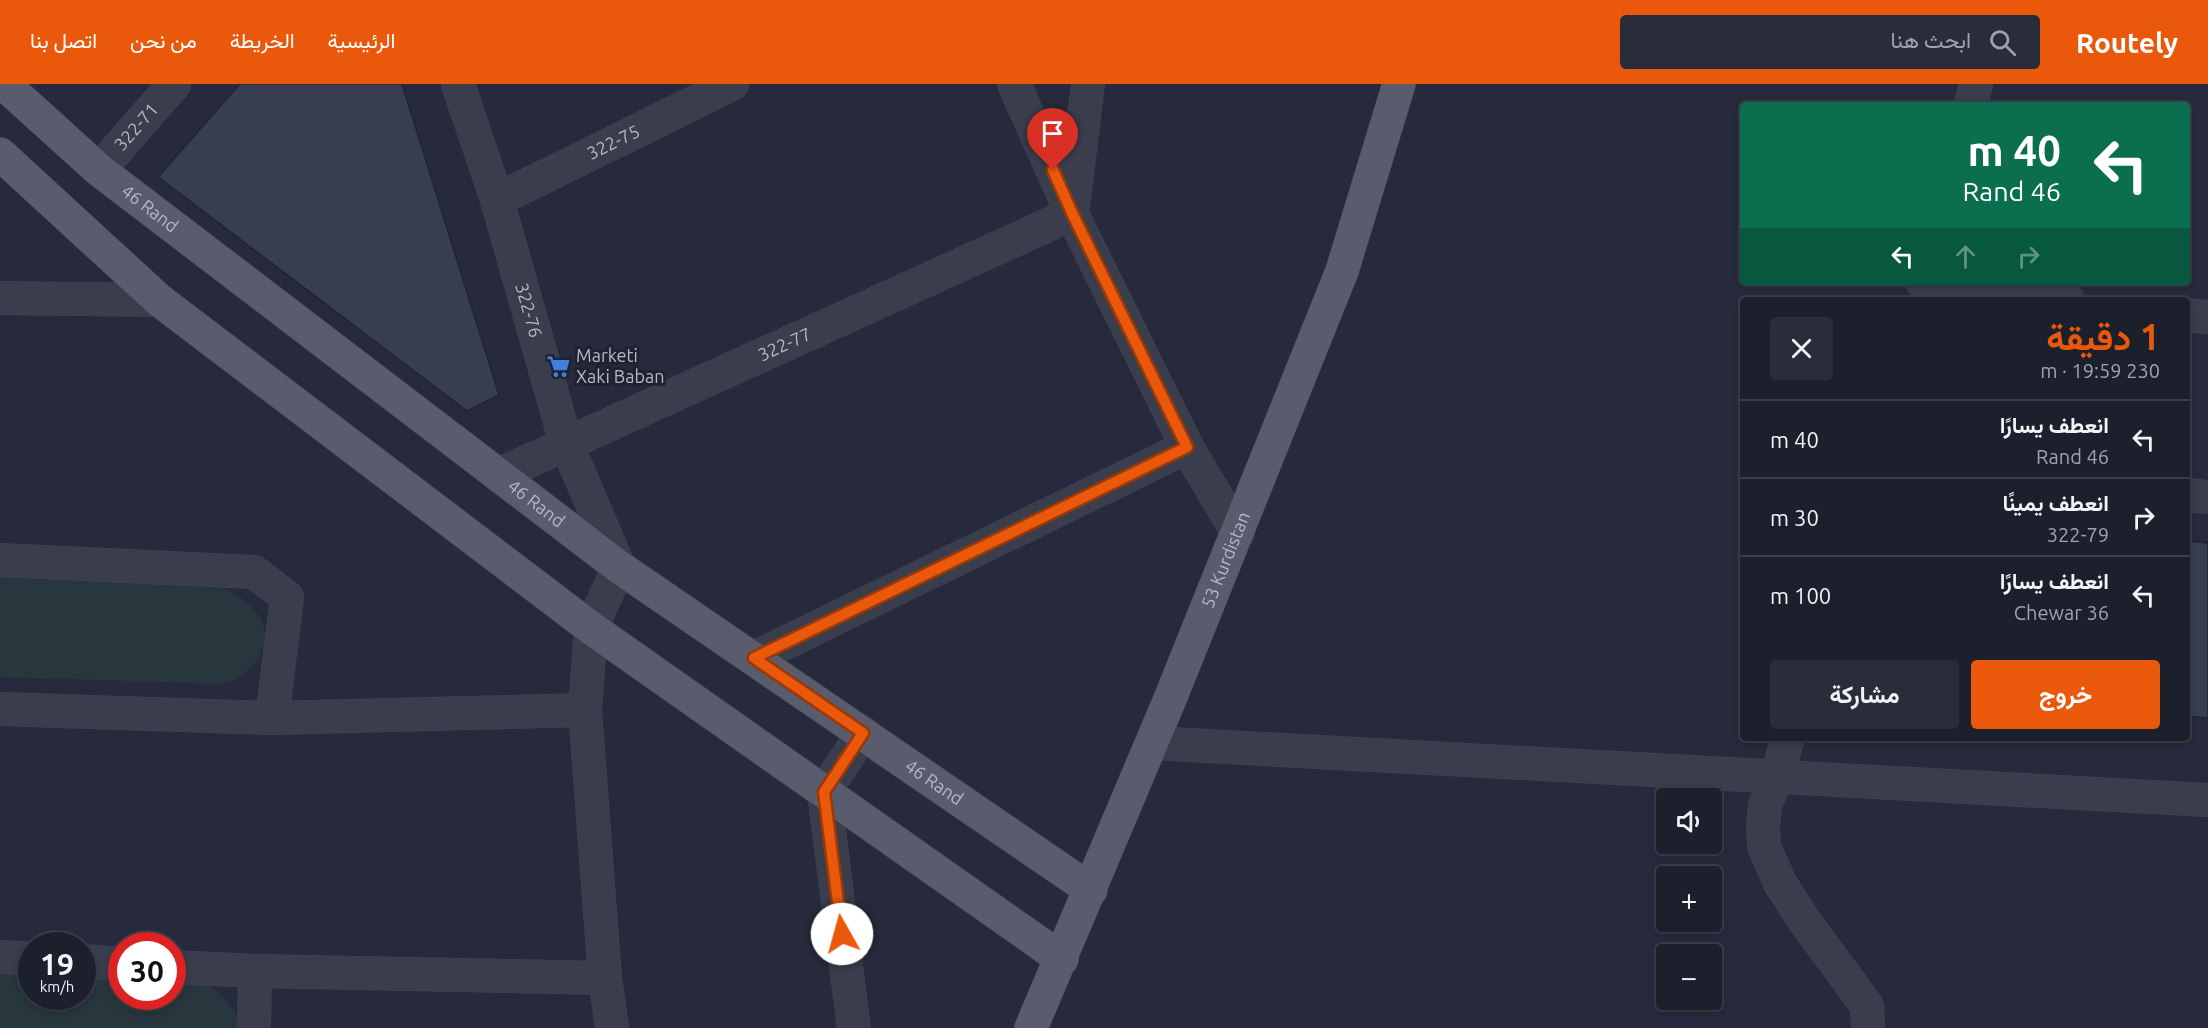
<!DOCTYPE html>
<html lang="ar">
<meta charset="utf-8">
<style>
body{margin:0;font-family:Ubuntu,Vazirmatn,sans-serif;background:#292d39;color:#f1f3f6;direction:rtl;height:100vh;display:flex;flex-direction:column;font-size:22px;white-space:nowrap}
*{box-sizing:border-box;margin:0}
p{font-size:20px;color:#a0a3aa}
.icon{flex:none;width:33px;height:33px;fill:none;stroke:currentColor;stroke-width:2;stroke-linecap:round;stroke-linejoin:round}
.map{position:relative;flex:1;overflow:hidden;direction:ltr}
.sheet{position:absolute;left:1740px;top:213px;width:450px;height:444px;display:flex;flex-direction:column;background:#1c202d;border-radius:6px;box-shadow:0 3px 9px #0003,0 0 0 2px #3a3e49;direction:rtl}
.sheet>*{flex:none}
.top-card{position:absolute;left:1740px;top:18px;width:450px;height:183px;border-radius:6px;box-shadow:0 3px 9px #0003,0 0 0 2px #3a3e49;direction:rtl;background:#0b6e4f;color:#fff;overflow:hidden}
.tools{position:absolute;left:1656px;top:704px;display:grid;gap:12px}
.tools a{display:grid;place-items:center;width:66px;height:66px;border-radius:6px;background:#1c202d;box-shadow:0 3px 9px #0003,0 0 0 2px #3a3e49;font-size:30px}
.speed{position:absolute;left:18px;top:848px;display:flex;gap:12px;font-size:30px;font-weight:700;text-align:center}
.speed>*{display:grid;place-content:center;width:78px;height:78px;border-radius:50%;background:#1c202d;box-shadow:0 3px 9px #0003,0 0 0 2px #3a3e49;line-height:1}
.speed small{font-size:15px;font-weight:400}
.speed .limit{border:9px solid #d22;background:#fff;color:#111}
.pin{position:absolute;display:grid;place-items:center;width:51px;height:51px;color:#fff;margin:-62px -26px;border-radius:50% 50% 50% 0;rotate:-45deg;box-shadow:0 0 6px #0007}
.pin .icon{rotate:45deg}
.me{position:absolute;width:66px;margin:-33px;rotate:353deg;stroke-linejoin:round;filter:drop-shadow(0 0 4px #0008)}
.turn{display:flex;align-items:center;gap:21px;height:126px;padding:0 30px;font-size:27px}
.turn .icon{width:78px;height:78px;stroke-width:2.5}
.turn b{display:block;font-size:42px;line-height:51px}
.lanes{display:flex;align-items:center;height:57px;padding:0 30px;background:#0003;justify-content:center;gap:30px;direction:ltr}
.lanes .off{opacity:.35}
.round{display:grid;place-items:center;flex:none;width:63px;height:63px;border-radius:6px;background:#292d39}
.overview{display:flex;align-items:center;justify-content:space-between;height:102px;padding:0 30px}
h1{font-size:36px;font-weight:700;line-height:45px;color:#ea580c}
.action{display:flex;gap:12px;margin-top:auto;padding:12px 30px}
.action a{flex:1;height:69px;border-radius:6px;background:#ea580c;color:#fff;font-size:24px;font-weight:700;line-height:69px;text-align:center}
.action a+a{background:#292d39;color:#f1f3f6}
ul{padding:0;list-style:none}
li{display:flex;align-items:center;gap:18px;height:78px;padding:0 30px;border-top:2px solid #3a3e49}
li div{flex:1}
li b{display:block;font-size:22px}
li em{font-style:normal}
header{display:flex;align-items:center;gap:36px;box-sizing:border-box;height:84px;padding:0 30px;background:#ea580c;color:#fff}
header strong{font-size:28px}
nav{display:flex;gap:33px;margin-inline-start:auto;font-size:21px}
.search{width:420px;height:54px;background:#292d39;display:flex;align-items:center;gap:15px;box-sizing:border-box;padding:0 21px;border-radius:6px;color:#a0a3aa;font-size:22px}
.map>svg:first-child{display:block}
.green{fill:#28363d}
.building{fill:#383e52;stroke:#202433;stroke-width:1.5}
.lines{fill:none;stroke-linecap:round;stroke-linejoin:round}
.minor-casing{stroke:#424655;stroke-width:34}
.major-casing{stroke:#424655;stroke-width:34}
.minor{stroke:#393d4c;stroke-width:33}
.major{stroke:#585c6c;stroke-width:33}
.route-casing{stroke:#983908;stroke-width:15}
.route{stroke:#ea580c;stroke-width:10}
.labels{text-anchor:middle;stroke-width:6;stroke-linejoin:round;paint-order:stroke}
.street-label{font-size:18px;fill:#b5b8c7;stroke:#1e2231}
.poi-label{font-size:18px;fill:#b5b8c7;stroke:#1e2231;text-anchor:start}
</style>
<header>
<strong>Routely</strong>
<div class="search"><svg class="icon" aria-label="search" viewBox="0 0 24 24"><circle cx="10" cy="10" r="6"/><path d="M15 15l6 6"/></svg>ابحث هنا</div>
<nav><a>الرئيسية</a><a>الخريطة</a><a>من نحن</a><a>اتصل بنا</a></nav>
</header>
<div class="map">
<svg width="2208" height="944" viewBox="0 0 2208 944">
<rect width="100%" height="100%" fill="#262a3c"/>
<path class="green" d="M0,487L215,502C249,510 281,544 256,577C246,590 237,596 222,600L0,593Z
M0,883L31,885L32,912H82L83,888L121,891L122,912H172L173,894C182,896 192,896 201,899C219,906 238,924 240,944H0Z"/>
<path class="building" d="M240,0H402L499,311L467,327L158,93Z
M2187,457L2208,459V634L2187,632Z"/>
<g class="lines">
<defs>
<g id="minor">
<path id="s1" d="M458,0L497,116L566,359L619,483L591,544L585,626L605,894L612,944"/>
<path d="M1014,0L1072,130L1187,363L1238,449"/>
<path d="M1971,21L1976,0"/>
<path id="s2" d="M99,86L174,0"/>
<path id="s3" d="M497,116L732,0"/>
<path d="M1922,198L2068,216"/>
<path d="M0,214L159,216"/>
<path d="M2187,231L2208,233"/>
<path id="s4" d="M498,391L1072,130L1088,0"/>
<path d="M2187,411L2208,413"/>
<path d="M0,476L254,488L287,513L272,634"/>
<path d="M754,574L1187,363"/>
<path d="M0,625L272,634L585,626"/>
<path d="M1788,654L1777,692L1765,721L1763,743L1764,762L1780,799L1803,835L1867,922L1868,944"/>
<path d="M1152,659L2208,716"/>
<path d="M0,873L32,875"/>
<path d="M82,877L122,880"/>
<path d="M172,883L255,887L605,894"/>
<path d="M254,944L255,887"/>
<path d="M854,944L824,708L863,649"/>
</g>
<g id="major">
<path id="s5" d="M4,0L99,86L619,483L1091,806"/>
<path d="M0,70L159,216L591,544L1062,875"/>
<path id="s6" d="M1031,944L1170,615L1342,187L1399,0"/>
</g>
</defs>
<use href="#minor" class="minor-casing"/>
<use href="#major" class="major-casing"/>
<use href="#minor" class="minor"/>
<use href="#major" class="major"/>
</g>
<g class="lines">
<defs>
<path id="route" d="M842,850L824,708L863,649L754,574L1187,363L1072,129L1053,86"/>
</defs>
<use href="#route" class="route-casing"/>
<use href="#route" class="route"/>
</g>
<defs>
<symbol id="supermarket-bare" viewBox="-9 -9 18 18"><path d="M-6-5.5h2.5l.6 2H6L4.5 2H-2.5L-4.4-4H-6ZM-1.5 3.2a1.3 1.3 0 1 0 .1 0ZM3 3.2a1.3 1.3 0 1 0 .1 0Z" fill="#3f7fe0" stroke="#1e2231" stroke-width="2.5" paint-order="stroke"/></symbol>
</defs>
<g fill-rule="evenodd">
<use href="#supermarket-bare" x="542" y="266" width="33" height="33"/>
</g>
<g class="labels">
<g class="street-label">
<text dy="6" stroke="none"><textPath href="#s2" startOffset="57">322-71</textPath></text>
<text dy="6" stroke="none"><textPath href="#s3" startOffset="130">322-75</textPath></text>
<text dy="6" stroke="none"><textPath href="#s5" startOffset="192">46 Rand</textPath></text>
<text dy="6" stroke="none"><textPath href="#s1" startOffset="237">322-76</textPath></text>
<text dy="6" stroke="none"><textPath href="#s4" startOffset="315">322-77</textPath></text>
<text dy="6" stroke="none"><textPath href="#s5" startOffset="678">46 Rand</textPath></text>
<text dy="6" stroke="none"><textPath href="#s6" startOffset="507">53 Kurdistan</textPath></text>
<text dy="6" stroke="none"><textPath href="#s5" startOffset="1164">46 Rand</textPath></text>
</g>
<g class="poi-label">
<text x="576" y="278">Marketi<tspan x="576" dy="21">Xaki Baban</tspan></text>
</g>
</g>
</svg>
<div class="tools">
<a><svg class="icon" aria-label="sound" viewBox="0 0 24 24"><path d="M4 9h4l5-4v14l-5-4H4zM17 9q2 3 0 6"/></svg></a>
<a>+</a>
<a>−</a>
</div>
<div class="speed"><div>19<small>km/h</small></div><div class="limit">30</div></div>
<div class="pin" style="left:1053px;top:86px;background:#d93025"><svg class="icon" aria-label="arrive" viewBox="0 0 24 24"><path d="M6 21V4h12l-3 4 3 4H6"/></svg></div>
<svg class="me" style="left:842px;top:850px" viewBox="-20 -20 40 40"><circle r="19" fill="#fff"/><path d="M0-13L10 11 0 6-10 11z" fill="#ea580c"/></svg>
<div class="top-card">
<div class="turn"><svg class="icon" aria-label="left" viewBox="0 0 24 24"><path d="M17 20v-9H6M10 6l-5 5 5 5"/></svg><div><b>40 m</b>46 Rand</div></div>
<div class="lanes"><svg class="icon" aria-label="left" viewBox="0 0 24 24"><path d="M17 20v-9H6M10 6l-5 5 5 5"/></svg><svg class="icon off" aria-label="ahead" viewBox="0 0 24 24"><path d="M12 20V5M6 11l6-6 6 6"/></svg><svg class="icon off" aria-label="right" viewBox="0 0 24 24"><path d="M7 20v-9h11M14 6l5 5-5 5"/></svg></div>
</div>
<section class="sheet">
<div class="overview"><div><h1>1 دقيقة</h1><p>230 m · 19:59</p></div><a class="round"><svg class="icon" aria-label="close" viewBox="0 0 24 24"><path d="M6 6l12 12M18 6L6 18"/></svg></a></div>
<ul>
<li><svg class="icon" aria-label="left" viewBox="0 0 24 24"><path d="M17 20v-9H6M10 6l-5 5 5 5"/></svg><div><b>انعطف يسارًا</b><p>46 Rand</p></div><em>40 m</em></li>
<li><svg class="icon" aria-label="right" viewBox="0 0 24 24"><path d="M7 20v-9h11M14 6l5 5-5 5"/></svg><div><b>انعطف يمينًا</b><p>322-79</p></div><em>30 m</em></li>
<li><svg class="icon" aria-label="left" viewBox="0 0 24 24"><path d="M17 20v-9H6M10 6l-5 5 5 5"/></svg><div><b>انعطف يسارًا</b><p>36 Chewar</p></div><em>100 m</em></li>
</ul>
<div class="action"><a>خروج</a><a>مشاركة</a></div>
</section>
</div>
